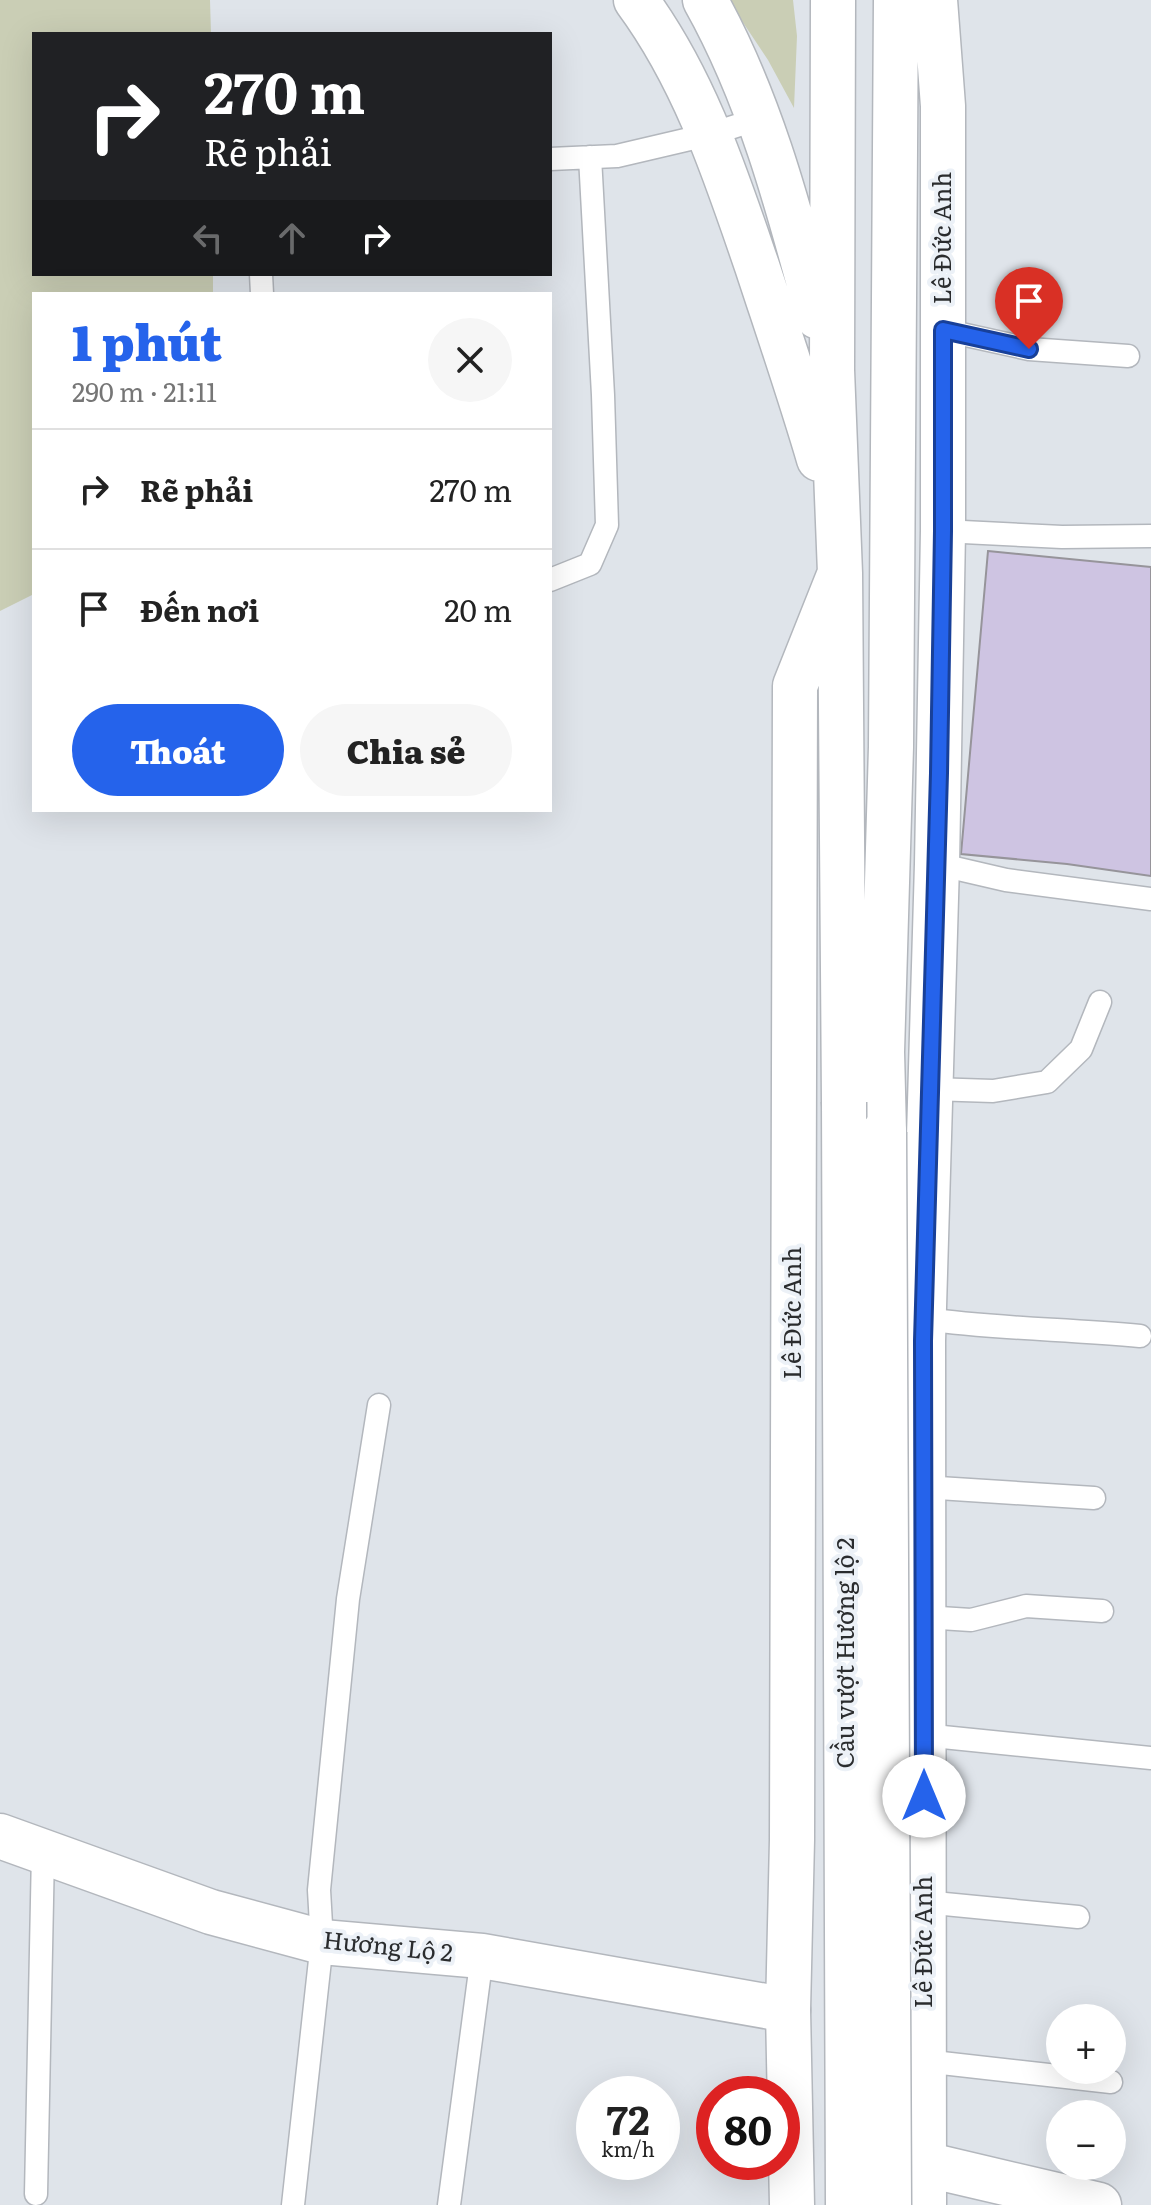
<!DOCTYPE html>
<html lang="vi">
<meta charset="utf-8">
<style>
body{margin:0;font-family:Literata,serif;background:#f6f6f6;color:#222;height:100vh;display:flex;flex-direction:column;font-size:30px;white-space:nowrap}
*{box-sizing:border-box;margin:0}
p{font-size:26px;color:#767676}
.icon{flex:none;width:44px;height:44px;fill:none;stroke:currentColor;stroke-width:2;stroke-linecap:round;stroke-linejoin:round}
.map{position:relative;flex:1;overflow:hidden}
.side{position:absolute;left:32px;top:292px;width:520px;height:520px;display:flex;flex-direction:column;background:#fff;border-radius:0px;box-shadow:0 8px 32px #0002}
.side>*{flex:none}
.top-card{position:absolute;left:32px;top:32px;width:520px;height:244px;border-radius:0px;box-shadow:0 8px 32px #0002;background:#202124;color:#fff;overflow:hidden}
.tools{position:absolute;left:1046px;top:2004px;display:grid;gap:16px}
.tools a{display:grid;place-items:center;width:80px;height:80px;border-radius:50%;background:#fff;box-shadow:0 8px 32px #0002;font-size:40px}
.speed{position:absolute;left:576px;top:2076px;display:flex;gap:16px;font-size:40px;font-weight:700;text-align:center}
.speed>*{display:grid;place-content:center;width:104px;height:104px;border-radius:50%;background:#fff;box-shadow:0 8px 32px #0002;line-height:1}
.speed small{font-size:20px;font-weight:400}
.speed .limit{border:12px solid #d22;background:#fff;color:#111}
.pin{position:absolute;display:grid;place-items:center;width:68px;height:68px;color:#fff;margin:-82px -34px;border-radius:50% 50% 50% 0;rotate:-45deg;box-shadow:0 0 8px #0007}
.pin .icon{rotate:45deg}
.me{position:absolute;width:88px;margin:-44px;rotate:0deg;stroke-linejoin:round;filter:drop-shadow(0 0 6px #0008)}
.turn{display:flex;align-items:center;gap:28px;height:168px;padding:0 40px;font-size:36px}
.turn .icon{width:104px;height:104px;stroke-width:2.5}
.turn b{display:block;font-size:56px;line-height:68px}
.lanes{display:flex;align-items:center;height:76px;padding:0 40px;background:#0003;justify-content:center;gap:40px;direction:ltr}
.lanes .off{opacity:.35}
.round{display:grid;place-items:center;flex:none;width:84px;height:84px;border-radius:42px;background:#f6f6f6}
.overview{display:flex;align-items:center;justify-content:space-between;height:136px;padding:0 40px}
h1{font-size:48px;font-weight:800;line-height:60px;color:#2563eb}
.action{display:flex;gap:16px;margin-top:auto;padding:16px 40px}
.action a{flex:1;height:92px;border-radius:48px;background:#2563eb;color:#fff;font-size:32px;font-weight:800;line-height:92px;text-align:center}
.action a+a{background:#f6f6f6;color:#222}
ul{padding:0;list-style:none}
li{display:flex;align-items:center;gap:24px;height:120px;padding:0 40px;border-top:2px solid #e0e0e0}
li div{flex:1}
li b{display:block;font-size:30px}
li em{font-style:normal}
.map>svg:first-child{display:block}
.green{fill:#caceb5}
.building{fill:#cec4e2;stroke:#96949a;stroke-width:2}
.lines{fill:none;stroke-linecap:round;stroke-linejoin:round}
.service-casing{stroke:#b3b7bd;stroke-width:25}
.tertiary-casing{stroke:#b3b7bd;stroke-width:47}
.secondary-casing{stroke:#b3b7bd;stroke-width:47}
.trunk-casing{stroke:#b3b7bd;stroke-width:47}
.service{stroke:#fff;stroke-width:22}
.tertiary{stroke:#fff;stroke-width:44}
.secondary{stroke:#fff;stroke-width:44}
.trunk{stroke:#fff;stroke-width:44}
.trunk-bridge-casing{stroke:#b3b7bd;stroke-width:47;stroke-linecap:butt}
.trunk-bridge{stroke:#fff;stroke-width:44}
.route-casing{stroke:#184099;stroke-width:20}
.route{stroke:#2563eb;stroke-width:14}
.labels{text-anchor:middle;stroke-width:8;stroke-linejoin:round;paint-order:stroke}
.street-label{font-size:24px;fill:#2a2c2e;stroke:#ecf1f7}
</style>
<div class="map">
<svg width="1151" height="2205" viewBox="0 0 1151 2205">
<rect width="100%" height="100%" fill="#dfe4ea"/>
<path class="green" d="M0,0H210L211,34H34V274H213V294H34V594L0,611Z
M728,0H793L797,36L794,108L768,60Z"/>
<path class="building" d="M988,551L1151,567V876L1067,864L961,854Z"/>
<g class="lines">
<defs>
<path id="service" d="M550,159L617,156L711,134L758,119
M261,274L262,294
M943,330L1029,349L1128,356
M943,531L1062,537L1151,536
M550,580L590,564L607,525L603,395L590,157
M937,864L1006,880L1151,899
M931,1089L993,1091L1047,1082L1081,1049L1100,1002
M925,1319C996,1329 1068,1329 1140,1336
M923,1487L1094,1498
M924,1617L971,1620L1026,1606L1102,1611
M923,1735L1151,1758
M924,1902L1078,1917
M924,2061L1111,2082
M36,2194L43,1852
M293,2205L322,1942L319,1890L348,1599L379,1405
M449,2205L482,1956"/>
<path id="tertiary" d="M924,2164L1099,2205"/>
<path id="secondary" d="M0,1836L211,1912L322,1942L482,1956L788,2010"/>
<path id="trunk" d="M636,0C695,80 725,173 757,266C778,330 800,394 819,459
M705,0C760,98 789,209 818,317
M833,0L832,370L840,573L844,1102
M884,1132L882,1052L891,747L896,0
M792,2205L788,2010L792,1840L795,686L840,573
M924,2205L923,1341L937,864L943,531V106L935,0"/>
</defs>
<use href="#service" class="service-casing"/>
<use href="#tertiary" class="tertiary-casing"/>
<use href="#secondary" class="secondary-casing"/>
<use href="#trunk" class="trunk-casing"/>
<use href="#service" class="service"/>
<use href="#tertiary" class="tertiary"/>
<use href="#secondary" class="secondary"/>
<use href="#trunk" class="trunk"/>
<defs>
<path id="trunk-bridge" d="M844,1102L848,2205
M884,1132L889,2205"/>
</defs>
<use href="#trunk-bridge" class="trunk-bridge-casing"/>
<use href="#trunk-bridge" class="trunk-bridge"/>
</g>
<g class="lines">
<defs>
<path id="route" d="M924,1796L923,1341L939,773L943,531V330L1029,349"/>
</defs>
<use href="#route" class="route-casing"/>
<use href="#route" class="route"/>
</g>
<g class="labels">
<g class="street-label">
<text transform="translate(943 238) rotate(-90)" y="8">Lê Đức Anh</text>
<text transform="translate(793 1313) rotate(-90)" y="8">Lê Đức Anh</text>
<text transform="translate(846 1653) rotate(-90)" y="8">Cầu vượt Hương lộ 2</text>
<text transform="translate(924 1942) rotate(-90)" y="8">Lê Đức Anh</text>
<text transform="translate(388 1947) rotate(6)" y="8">Hương Lộ 2</text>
</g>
</g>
</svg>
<div class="tools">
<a>+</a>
<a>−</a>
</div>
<div class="speed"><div>72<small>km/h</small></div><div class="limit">80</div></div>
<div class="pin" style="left:1029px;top:349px;background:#d93025"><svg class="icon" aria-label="arrive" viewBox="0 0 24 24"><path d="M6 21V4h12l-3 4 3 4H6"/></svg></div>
<svg class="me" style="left:924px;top:1796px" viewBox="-20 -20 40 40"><circle r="19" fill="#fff"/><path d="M0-13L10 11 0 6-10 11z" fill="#2563eb"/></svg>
<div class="top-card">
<div class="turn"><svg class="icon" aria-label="right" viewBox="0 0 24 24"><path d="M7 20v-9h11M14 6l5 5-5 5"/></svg><div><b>270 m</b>Rẽ phải</div></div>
<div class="lanes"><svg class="icon off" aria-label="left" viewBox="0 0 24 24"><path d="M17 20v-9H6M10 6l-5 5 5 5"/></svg><svg class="icon off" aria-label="ahead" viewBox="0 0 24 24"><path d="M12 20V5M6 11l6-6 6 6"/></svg><svg class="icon" aria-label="right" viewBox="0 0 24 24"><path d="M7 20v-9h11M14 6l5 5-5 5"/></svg></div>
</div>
<section class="side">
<div class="overview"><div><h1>1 phút</h1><p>290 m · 21:11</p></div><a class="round"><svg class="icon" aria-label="close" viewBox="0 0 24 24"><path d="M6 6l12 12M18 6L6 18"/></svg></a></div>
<ul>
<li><svg class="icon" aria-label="right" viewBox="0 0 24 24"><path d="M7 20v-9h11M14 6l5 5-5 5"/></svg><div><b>Rẽ phải</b></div><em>270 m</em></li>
<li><svg class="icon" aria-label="arrive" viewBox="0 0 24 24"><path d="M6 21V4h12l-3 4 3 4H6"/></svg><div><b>Đến nơi</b></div><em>20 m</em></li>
</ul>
<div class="action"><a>Thoát</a><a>Chia sẻ</a></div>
</section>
</div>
